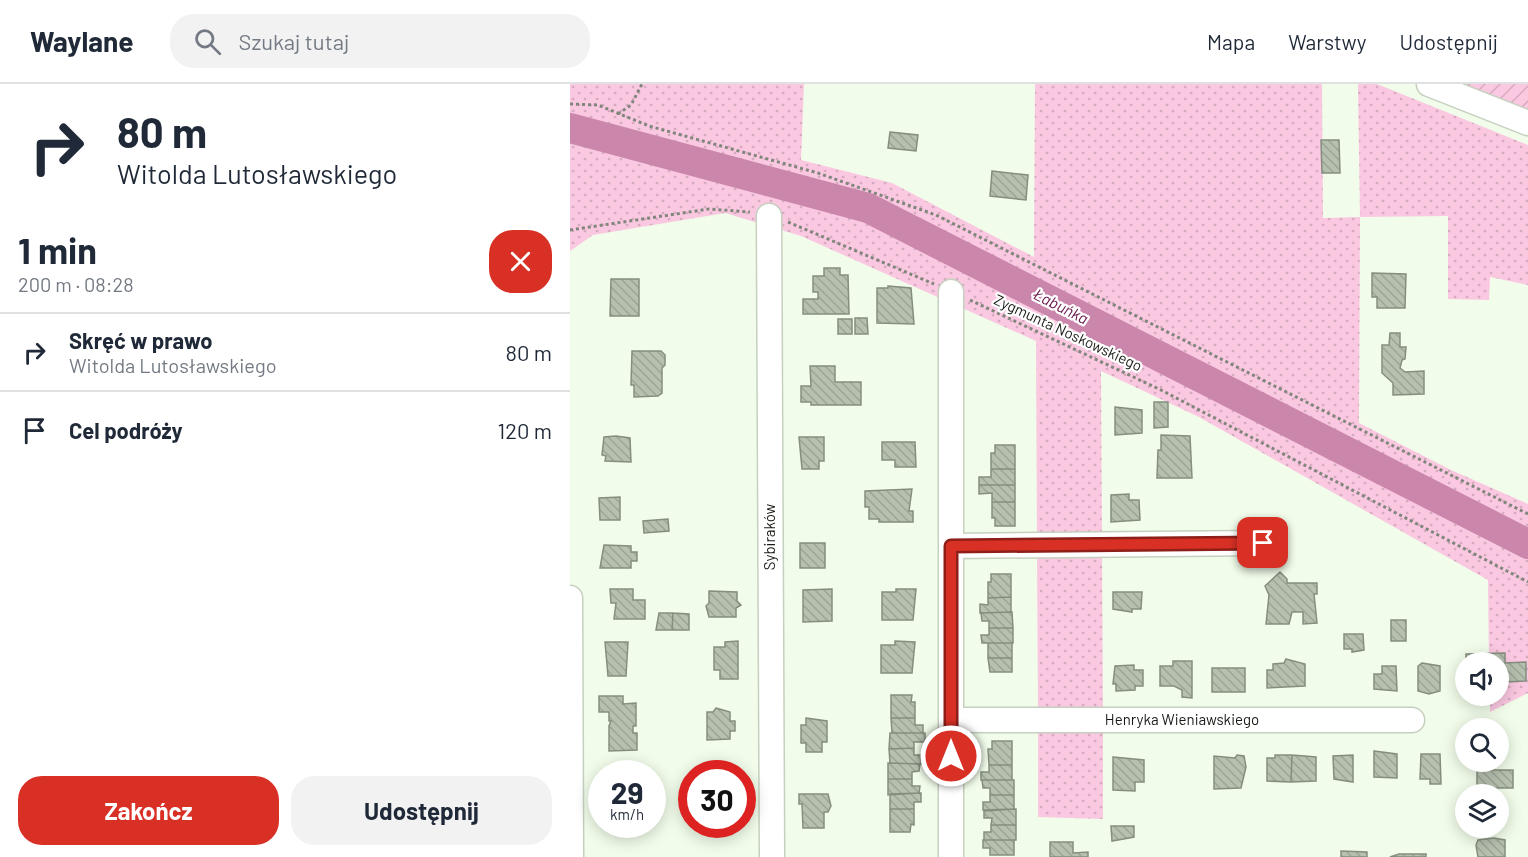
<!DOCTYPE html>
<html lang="pl">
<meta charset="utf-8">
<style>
body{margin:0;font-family:Barlow,sans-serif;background:#f2f2f3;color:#1f2937;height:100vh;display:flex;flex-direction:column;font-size:22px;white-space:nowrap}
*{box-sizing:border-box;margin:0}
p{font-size:20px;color:#747a83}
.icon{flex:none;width:33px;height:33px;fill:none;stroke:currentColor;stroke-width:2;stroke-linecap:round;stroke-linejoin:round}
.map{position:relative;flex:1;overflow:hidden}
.sheet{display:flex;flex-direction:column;background:#fff;width:570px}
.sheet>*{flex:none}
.top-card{background:#fff;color:#1f2937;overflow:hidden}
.controls{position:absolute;left:885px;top:568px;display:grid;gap:12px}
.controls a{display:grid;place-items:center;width:54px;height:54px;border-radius:50%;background:#fff;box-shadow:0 3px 15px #0003;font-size:30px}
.speed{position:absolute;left:18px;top:676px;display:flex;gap:12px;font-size:30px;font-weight:700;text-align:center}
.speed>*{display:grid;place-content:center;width:78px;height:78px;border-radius:50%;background:#fff;box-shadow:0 3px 15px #0003;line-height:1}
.speed small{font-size:15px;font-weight:400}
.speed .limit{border:9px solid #d22;background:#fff;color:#111}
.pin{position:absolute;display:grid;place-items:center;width:51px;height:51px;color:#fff;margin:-26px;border-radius:12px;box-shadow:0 3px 9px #0006}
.me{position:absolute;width:66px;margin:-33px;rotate:0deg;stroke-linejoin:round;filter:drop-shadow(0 0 4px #0008)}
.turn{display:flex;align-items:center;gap:21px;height:126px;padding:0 18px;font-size:27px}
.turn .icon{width:78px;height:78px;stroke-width:2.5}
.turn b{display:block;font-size:42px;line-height:51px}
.round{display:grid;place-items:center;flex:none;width:63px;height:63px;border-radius:24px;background:#f2f2f3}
.overview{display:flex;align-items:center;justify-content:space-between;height:102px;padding:0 18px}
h1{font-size:36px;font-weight:700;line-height:45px}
.action{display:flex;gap:12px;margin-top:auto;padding:12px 18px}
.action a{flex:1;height:69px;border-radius:24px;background:#d93025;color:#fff;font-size:24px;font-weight:700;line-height:69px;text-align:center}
.action a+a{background:#f2f2f3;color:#1f2937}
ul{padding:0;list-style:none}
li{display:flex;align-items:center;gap:18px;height:78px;padding:0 18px;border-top:2px solid #e0e1e3}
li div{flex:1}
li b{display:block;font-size:22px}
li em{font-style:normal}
header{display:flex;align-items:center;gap:36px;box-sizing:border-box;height:84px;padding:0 30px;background:#fff;border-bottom:2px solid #e0e1e3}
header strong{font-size:28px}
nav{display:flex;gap:33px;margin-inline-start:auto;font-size:21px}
.search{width:420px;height:54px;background:#f2f2f3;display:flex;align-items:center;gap:15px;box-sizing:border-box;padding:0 21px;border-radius:24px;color:#747a83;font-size:22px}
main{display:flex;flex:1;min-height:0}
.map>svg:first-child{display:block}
.grass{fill:url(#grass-dots)}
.garden{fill:url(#garden-furrows)}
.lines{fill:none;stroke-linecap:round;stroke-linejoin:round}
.river{stroke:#ca86ab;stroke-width:30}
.building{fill:url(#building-back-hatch);stroke:#858e7e;stroke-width:1.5}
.minor-casing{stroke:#c6d0bf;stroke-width:27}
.path{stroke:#80867b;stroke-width:3;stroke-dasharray:3 3;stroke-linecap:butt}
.minor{stroke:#fff;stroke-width:24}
.route-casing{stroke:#8d1f18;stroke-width:15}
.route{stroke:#d93025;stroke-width:10}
.labels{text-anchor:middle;stroke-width:4.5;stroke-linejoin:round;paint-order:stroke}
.street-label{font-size:15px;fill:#181b15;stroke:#fff}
.water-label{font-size:16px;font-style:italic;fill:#69194c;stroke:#fff}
</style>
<header>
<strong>Waylane</strong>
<div class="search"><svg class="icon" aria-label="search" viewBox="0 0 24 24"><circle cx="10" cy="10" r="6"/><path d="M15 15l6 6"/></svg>Szukaj tutaj</div>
<nav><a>Mapa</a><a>Warstwy</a><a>Udostępnij</a></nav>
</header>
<main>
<section class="sheet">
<div class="top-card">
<div class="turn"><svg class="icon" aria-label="right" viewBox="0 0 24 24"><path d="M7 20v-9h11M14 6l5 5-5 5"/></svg><div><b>80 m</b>Witolda Lutosławskiego</div></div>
</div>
<div class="overview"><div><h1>1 min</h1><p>200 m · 08:28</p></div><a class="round" style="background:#d93025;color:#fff"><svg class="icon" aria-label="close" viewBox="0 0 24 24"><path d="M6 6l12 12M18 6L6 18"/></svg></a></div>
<ul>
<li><svg class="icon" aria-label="right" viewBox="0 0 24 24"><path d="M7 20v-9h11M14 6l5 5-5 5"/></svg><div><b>Skręć w prawo</b><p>Witolda Lutosławskiego</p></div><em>80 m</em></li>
<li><svg class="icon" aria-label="arrive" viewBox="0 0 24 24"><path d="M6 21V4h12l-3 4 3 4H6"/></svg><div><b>Cel podróży</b></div><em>120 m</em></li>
</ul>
<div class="action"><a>Zakończ</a><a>Udostępnij</a></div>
</section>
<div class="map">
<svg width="958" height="773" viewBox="0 0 958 773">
<defs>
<pattern id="grass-dots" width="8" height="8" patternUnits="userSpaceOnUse" patternTransform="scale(1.5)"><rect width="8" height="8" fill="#fac8e1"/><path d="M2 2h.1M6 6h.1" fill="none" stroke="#d6abc0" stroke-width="1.8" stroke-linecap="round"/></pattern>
<pattern id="garden-furrows" width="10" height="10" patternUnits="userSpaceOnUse" patternTransform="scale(1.5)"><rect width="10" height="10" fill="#fac8e1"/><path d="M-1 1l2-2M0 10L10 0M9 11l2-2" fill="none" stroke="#d6abc0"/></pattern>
<pattern id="building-back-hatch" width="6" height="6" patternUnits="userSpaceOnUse" patternTransform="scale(1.5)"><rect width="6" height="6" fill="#b6c0af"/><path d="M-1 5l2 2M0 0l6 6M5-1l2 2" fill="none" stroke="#9ca496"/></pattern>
</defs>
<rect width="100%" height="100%" fill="#f1fcea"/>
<path class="grass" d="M0,0H234L231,76L322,99L464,173L465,0H752L753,134L790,133L788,0H807L958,61V201L920,193L919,216L878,215V132L790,133L789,339L881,386L958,420V609L920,628V612H928V579H919L918,496L629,333L531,287L532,455L467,456L466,257L231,152L155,129L23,151L0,167Z
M467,472L532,473L533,628H468Z
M533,647V735L468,733V648Z"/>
<path class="garden" d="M879,0H958V31Z"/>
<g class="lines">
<path class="river" d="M0,44L298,124L958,460"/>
</g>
<path class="building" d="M320,48L348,51L346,67L318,64Z
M751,56H769L770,89H752Z
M422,87L458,91L456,116L420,112Z
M254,184H270V191H278L279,230H233V215H248V208H243V192H254Z
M802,189L836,190L835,224H807V213H802Z
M41,195H69V232H40Z
M318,202L341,204L344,240L307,239V204H318Z
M285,234H297L298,250H285Z
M268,235H282V250H268Z
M820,249H830V263H836L835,275L832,276L830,284L835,288L854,287V310L823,311V299L812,289V261H819Z
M62,267H91L95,271V281L92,284V309L88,312L64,313V301H61Z
M240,282H265V298H291V321H241V318H231V302H241Z
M584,318H598V343L584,344Z
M545,323L572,326V349L545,351Z
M591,351L620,352L622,394H587L588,366H591Z
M46,352L60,354L61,378L35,377L36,372L32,371L34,353Z
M229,353H254V377H249V385H232Z
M312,358H345L346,383H325V376H312Z
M425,361H445V385H421V369H425Z
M421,385H445V401H409V393H421Z
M409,401H445V418H422V409L409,410Z
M342,405L339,427H343V438H309V435H299V423H295V407Z
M559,410V416H569L570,436L541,438V411Z
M50,413V436H30L29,414Z
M422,418H445V442H425V434H422Z
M98,435L99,447L74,449L73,437Z
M230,459H255V484H230Z
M34,461L61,462V468H67V477H61V484H30Z
M710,488L717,495V499H747V510H744L747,539L733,540V528H722L719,540H696L699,511L695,502Z
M421,490H441V513L418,514V498H421Z
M40,505H63V516H75V535H44L46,519H41Z
M262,505V537L233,538V506Z
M326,505H346L343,536H312V508H326Z
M139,507L167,508V517L171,521L166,524V533H139L136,522L139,519Z
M543,508H572L571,525H562V528L543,525Z
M441,513V528L410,529V520L418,521V514Z
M442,528L443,544H419V537H412L411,529Z
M89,529H103L102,546H86Z
M103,529L119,530V546H102Z
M821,536H836V557H821Z
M419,544H443V559H412L411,551H419Z
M774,550H793L794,566L782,568V565H774Z
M168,557V595H150V586H144V563H155V558Z
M325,557L345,558L342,589H311V561H325Z
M35,558H58L56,592H38Z
M418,559H442V574H418Z
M935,569V579L956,578V597L936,598V601H928V579H896V570Z
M418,574H442V588H420Z
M716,575L735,580V602L697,604V586H703V580L714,579Z
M603,577H622V614L612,613V606L604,602H590V582H603Z
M852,579L870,582V607L859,610L848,607V582Z
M564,581V586H573V602H565V606L546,607V600H543L545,582Z
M812,582H826L827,607L804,605V590H812Z
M642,584H675V608H642Z
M321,611H342L341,618H345V634H321Z
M29,612H53V620L66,619V642H63V649H67V666L39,667V642L41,637H39V628H29Z
M146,624L160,628V637H165V647H160V655L137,656V628H143Z
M236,634L257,637V658H252V668H236V659H231V641H236Z
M321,634H345V641H353V649H322Z
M320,649H355V658H344V664L319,665Z
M422,657H442V681H419L418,665H422Z
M344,664V671H351V680L320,679L319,665Z
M804,667L827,670V694L804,693Z
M851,670H870L871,700H860V695H850Z
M667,671L674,672L676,683L671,704L644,705V672L665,674Z
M705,671H722L721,698L697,697V674H705Z
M722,671L746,673V697L721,698Z
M783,671V698L764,695L763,672Z
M543,673L574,676V698H565V707L543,706Z
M318,679L350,680L349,687L342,688V695H318Z
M907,679H921V686H943V704H917V709H907Z
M419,681H442V696H411V688H419Z
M318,695H342V702H350L349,709L318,711Z
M412,696H444V711H420V704H413Z
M351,709V718H344V725H320V710Z
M229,710H258L261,722L258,728H254V744H233L232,720H229Z
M420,711H444V725L413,726V718H420Z
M320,725H344V741L341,740L340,748H320Z
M446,725V741H421L422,734H414V727Z
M61,741H77V744L61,745Z
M141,741H166V745H141Z
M421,741H446V756H414V748H421Z
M541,742H564V753L542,757Z
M924,754L935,756V773H908L906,761L908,756Z
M413,756H444V771H420V764H413Z
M480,758H503V769L518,768V773H480Z
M771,767L797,768V773H771Z
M829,770H856V773H820Z"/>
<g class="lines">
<defs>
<path id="minor" d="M859,0L958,39
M199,132L202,773
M381,462L693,459
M0,514L1,773
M381,636H842
M381,773V208"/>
</defs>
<use href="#minor" class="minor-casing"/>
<path class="path" d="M0,20L28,21L79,42L248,89L366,131L958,430
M48,30L61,21L72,0
M218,138L364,200
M0,146L139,125L180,128
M400,216L591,306L958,498"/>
<use href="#minor" class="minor"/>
</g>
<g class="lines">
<defs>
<path id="route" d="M381,672V462L693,459"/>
</defs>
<use href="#route" class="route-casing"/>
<use href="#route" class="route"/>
</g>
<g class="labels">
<g class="street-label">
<text transform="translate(498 249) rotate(25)" y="5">Zygmunta Noskowskiego</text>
<text transform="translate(200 453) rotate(-90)" y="5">Sybiraków</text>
<text x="612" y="641">Henryka Wieniawskiego</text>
</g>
<g class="water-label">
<text transform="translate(491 222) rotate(27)" y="6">Łabuńka</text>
</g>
</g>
</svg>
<div class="controls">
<a><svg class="icon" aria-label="sound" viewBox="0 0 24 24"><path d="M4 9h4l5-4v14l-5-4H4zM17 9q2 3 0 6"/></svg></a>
<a><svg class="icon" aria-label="search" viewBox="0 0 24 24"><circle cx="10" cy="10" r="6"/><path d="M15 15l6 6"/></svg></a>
<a><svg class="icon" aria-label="layers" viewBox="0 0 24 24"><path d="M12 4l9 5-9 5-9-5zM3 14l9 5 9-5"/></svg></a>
</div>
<div class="speed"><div>29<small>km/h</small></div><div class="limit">30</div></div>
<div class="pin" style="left:693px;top:459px;background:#d93025"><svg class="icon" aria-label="arrive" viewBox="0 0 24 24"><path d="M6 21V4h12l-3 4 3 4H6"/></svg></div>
<svg class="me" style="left:381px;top:672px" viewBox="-20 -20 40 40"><circle r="17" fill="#d93025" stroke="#fff" stroke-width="3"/><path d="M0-11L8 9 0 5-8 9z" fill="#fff"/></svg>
</div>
</main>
